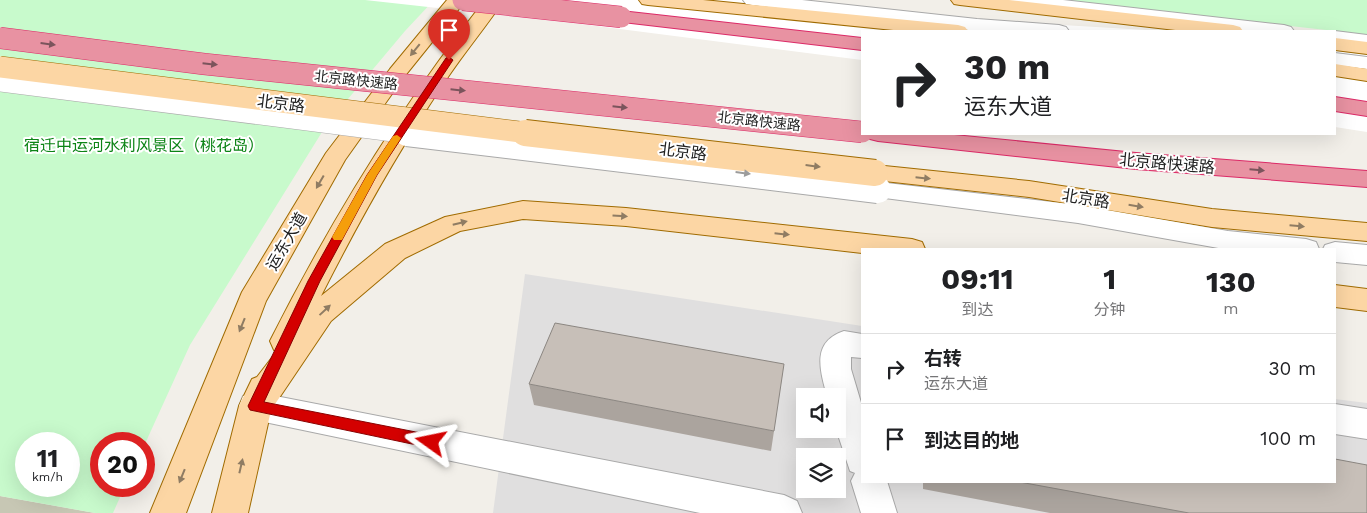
<!DOCTYPE html>
<html lang="zh">
<meta charset="utf-8">
<style>
body{margin:0;font-family:"Work Sans","Noto Sans SC",sans-serif;background:#f2f2f2;color:#202124;height:100vh;display:flex;flex-direction:column;font-size:19px;white-space:nowrap}
*{box-sizing:border-box;margin:0}
p{font-size:16px;color:#757577}
.icon{flex:none;width:28px;height:28px;fill:none;stroke:currentColor;stroke-width:2;stroke-linecap:round;stroke-linejoin:round}
.map{position:relative;flex:1;overflow:hidden}
.drawer{position:absolute;left:861px;top:248px;width:475px;height:235px;display:flex;flex-direction:column;background:#fff;border-radius:0px;box-shadow:0 5px 20px #0002}
.drawer>*{flex:none}
.guide{position:absolute;left:861px;top:30px;width:475px;height:105px;border-radius:0px;box-shadow:0 5px 20px #0002;background:#fff;color:#202124;overflow:hidden}
.tools{position:absolute;left:796px;top:388px;display:grid;gap:10px}
.tools a{display:grid;place-items:center;width:50px;height:50px;border-radius:0px;background:#fff;box-shadow:0 5px 20px #0002;font-size:25px}
.speed{position:absolute;left:15px;top:432px;display:flex;gap:10px;font-size:25px;font-weight:700;text-align:center}
.speed>*{display:grid;place-content:center;width:65px;height:65px;border-radius:50%;background:#fff;box-shadow:0 5px 20px #0002;line-height:1}
.speed small{font-size:12px;font-weight:400}
.speed .limit{border:8px solid #d22;background:#fff;color:#111}
.pin{position:absolute;display:grid;place-items:center;width:42px;height:42px;color:#fff;margin:-51px -21px;border-radius:50% 50% 50% 0;rotate:-45deg;box-shadow:0 0 5px #0007}
.pin .icon{rotate:45deg}
.me{position:absolute;width:55px;margin:-28px;rotate:282deg;stroke-linejoin:round;filter:drop-shadow(0 0 4px #0008)}
.turn{display:flex;align-items:center;gap:18px;height:105px;padding:0 20px;font-size:22px}
.turn .icon{width:65px;height:65px;stroke-width:2.5}
.turn b{display:block;font-size:35px;line-height:42px}
.eta{display:flex;justify-content:space-evenly;align-items:center;height:85px;text-align:center}
.eta b{font-size:30px;font-weight:700;line-height:35px}
ul{padding:0;list-style:none}
li{display:flex;align-items:center;gap:15px;height:70px;padding:0 20px;border-top:1px solid #e0e0e0}
li div{flex:1}
li b{display:block;font-size:19px}
li em{font-style:normal}
.map>svg:first-child{display:block}
.residential{fill:#e0dfdf;fill-rule:evenodd}
.construction{fill:#c7c7b4}
.park{fill:#c8facc;fill-rule:evenodd}
.pier{fill:#fff}
.lines{fill:none;stroke-linecap:round;stroke-linejoin:round}
.minor-casing{stroke:#a9a9a9;stroke-width:2}
.major-casing{stroke:#a06b00;stroke-width:2}
.highway-casing{stroke:#dc2a67;stroke-width:2}
.minor{fill:#fff;fill-rule:evenodd}
.major{fill:#fcd6a4;fill-rule:evenodd}
.highway{fill:#e892a2;fill-rule:evenodd}
.minor-bridge-far1-casing{stroke:#a9a9a9;stroke-width:22;stroke-linecap:butt}
.minor-bridge-casing{stroke:#a9a9a9;stroke-width:28;stroke-linecap:butt}
.major-bridge-far1-casing{stroke:#a06b00;stroke-width:22;stroke-linecap:butt}
.major-bridge-casing{stroke:#a06b00;stroke-width:28;stroke-linecap:butt}
.highway-bridge-casing{stroke:#dc2a67;stroke-width:22;stroke-linecap:butt}
.minor-bridge-far1{stroke:#fff;stroke-width:21}
.minor-bridge{stroke:#fff;stroke-width:26}
.major-bridge-far1{stroke:#fcd6a4;stroke-width:21}
.major-bridge{stroke:#fcd6a4;stroke-width:26}
.highway-bridge{stroke:#e892a2;stroke-width:21}
.wall{fill:#aba49e}
.building{fill:#c7bfb8;stroke:#8b8681}
.oneway{fill:#7b545c}
.oneway2{fill:#8f7c63}
.oneway3{fill:#9c9c9c}
.route{fill:#d40000;stroke:#8a0000}
.slow{fill:#f59e0b}
.labels{text-anchor:middle;stroke-width:4;stroke-linejoin:round;paint-order:stroke}
.far-street-label{font-size:14px;fill:#222;stroke:#fff}
.street-label{font-size:16px;fill:#222;stroke:#fff}
.park-label{font-size:16px;fill:#0c8416;stroke:#fff}
</style>
<div class="map">
<svg width="1367" height="513" viewBox="0 0 1367 513">
<rect width="100%" height="100%" fill="#f2efe9"/>
<path class="residential" d="M525,274L862,326V481H1335V399L1367,403V513H493ZM805,396H838V429H805ZM805,456H838V489H805Z"/>
<path class="construction" d="M0,496L95,513H0Z"/>
<path class="park" d="M0,0H434L405,31L327,124L190,345L144,446V444H101V486H125L113,513H95L0,496ZM26,444H69V486H26Z
M1057,0H1367V36L1335,31Z"/>
<path class="pier" d="M365,0H805L993,21L1163,31H862V60L581,24Z
M1335,51L1367,55V132L1335,127Z"/>
<g class="lines">
<defs>
<path id="minor" d="M743,0H802L977,19L1059,25L1066,27L1069,31H977L752,5L746,4Z
M1006,0H1063L1284,25L1291,27L1294,31H1236L1015,5L1009,4Z
M1334,31H1335L1367,35V47L1335,43Z
M1335,53L1367,57V69L1335,65Z
M878,182L1078,205L1228,231L1306,239L1316,242L1319,249H1224L1078,223L869,196L865,190L869,184Z
M1335,242L1367,245V265L1335,262V249H1323L1325,245Z
M844,331L862,334V358L851,357V369L862,406V481H887L897,513H861L851,481L855,473L850,471L836,429H838V396H827C820,370 811,342 844,331Z
M255,392L784,495L797,501L802,513H700L255,420L243,416L239,406L243,396Z
M1335,404L1367,409V439L1335,434Z"/>
<path id="major" d="M447,0H466L404,77L345,160L266,301L186,513H150L242,292L326,153L390,69Z
M485,0H504C485,28 463,54 444,83C398,151 358,223 321,296L385,244L445,217L523,201L626,208L912,239L922,242L925,249H862V253L626,226L523,219L460,231L405,258L331,321L271,410L248,513H212L239,406L252,379L257,377L277,351L274,350L270,341C331,220 401,106 485,0Z
M639,0H703L958,25L965,27L968,31H903L648,5L642,4Z
M951,0H1009L1233,25L1240,27L1243,31H1184L960,5L954,4Z
M1335,38L1367,42V54L1335,50Z
M1335,64L1367,69V81L1335,76Z
M875,165L1029,181L1212,209L1367,223V241L1212,227L1029,197L866,179L863,173L866,167Z
M1335,285L1367,289V311L1335,307Z"/>
<path id="highway" d="M621,11L862,38V50L614,21L612,17L614,13Z
M1335,97L1367,102V116L1335,111Z
M866,134H944L1136,153L1367,171V187L1136,169L878,141L870,139Z"/>
</defs>
<use href="#minor" class="minor-casing"/>
<use href="#major" class="major-casing"/>
<use href="#highway" class="highway-casing"/>
<use href="#minor" class="minor"/>
<use href="#major" class="major"/>
<use href="#highway" class="highway"/>
<defs>
<path id="minor-bridge-far1" d="M0,81L417,134"/>
<path id="minor-bridge" d="M407,133L878,190"/>
<path id="major-bridge-far1" d="M0,67L536,134"/>
<path id="major-bridge" d="M525,133L875,173"/>
<path id="highway-bridge" d="M463,0L621,17
M0,38L204,64L862,132"/>
</defs>
<use href="#minor-bridge-far1" class="minor-bridge-far1-casing"/>
<use href="#minor-bridge" class="minor-bridge-casing"/>
<use href="#major-bridge-far1" class="major-bridge-far1-casing"/>
<use href="#major-bridge" class="major-bridge-casing"/>
<use href="#highway-bridge" class="highway-bridge-casing"/>
<use href="#minor-bridge-far1" class="minor-bridge-far1"/>
<use href="#minor-bridge" class="minor-bridge"/>
<use href="#major-bridge-far1" class="major-bridge-far1"/>
<use href="#major-bridge" class="major-bridge"/>
<use href="#highway-bridge" class="highway-bridge"/>
</g>
<path class="wall" d="M529,384L774,431L771,451L534,405Z
M923,481H1335L1367,513H1050L923,489Z"/>
<path class="building" d="M555,323L784,364L774,431L529,384Z
M1335,459L1367,465V513H1189L1014,481H1335Z"/>
<defs><path id="oneway-solid" d="M-6-.8H1V-3.2L6.5 0L1 3.2V.8H-6Z" transform="scale(1.25)"/></defs>
<g class="oneway">
<use href="#oneway-solid" transform="translate(48 44) rotate(7)"/>
<use href="#oneway-solid" transform="translate(210 64) rotate(6)"/>
<use href="#oneway-solid" transform="translate(458 90) rotate(6)"/>
<use href="#oneway-solid" transform="translate(620 107) rotate(6)"/>
<use href="#oneway-solid" transform="translate(1257 170) rotate(5)"/>
</g>
<g class="oneway2">
<use href="#oneway-solid" transform="translate(415 50) rotate(129)"/>
<use href="#oneway-solid" transform="translate(813 166) rotate(7)"/>
<use href="#oneway-solid" transform="translate(923 178) rotate(6)"/>
<use href="#oneway-solid" transform="translate(320 182) rotate(120)"/>
<use href="#oneway-solid" transform="translate(1136 206) rotate(9)"/>
<use href="#oneway-solid" transform="translate(620 216) rotate(4)"/>
<use href="#oneway-solid" transform="translate(460 223) rotate(-14)"/>
<use href="#oneway-solid" transform="translate(1297 226) rotate(5)"/>
<use href="#oneway-solid" transform="translate(782 234) rotate(6)"/>
<use href="#oneway-solid" transform="translate(325 310) rotate(-43)"/>
<use href="#oneway-solid" transform="translate(242 325) rotate(112)"/>
<use href="#oneway-solid" transform="translate(241 466) rotate(-77)"/>
<use href="#oneway-solid" transform="translate(182 476) rotate(112)"/>
</g>
<use class="oneway3" href="#oneway-solid" transform="translate(743 173) rotate(7)"/>
<path class="route" d="M449,57L453,60L377,175L320,281L264,402L431,435L436,437L438,442L436,446L431,448L250,410L248,406L308,281L367,175L446,58Z"/>
<path class="slow" d="M397,135L401,138L377,175L342,240H334L332,237L367,175L393,136Z"/>
<g class="labels">
<g class="far-street-label">
<text transform="translate(356 80) rotate(6)" y="5">北京路快速路</text>
<text transform="translate(759 121) rotate(6)" y="5">北京路快速路</text>
</g>
<g class="street-label">
<text transform="translate(281 103) rotate(7)" y="6">北京路</text>
<text transform="translate(683 151) rotate(7)" y="6">北京路</text>
<text transform="translate(1167 163) rotate(5)" y="6">北京路快速路</text>
<text transform="translate(1086 198) rotate(9)" y="6">北京路</text>
<text transform="translate(286 241) rotate(-60)" y="6">运东大道</text>
</g>
<g class="park-label">
<text x="144" y="151">宿迁中运河水利风景区（桃花岛）</text>
</g>
</g>
</svg>
<div class="tools">
<a><svg class="icon" aria-label="sound" viewBox="0 0 24 24"><path d="M4 9h4l5-4v14l-5-4H4zM17 9q2 3 0 6"/></svg></a>
<a><svg class="icon" aria-label="layers" viewBox="0 0 24 24"><path d="M12 4l9 5-9 5-9-5zM3 14l9 5 9-5"/></svg></a>
</div>
<div class="speed"><div>11<small>km/h</small></div><div class="limit">20</div></div>
<div class="pin" style="left:449px;top:60px;background:#d93025"><svg class="icon" aria-label="arrive" viewBox="0 0 24 24"><path d="M6 21V4h12l-3 4 3 4H6"/></svg></div>
<svg class="me" style="left:431px;top:442px" viewBox="-20 -20 40 40"><path d="M0-17L14 15 0 8-14 15z" fill="#d40000" stroke="#fff" stroke-width="4"/></svg>
<div class="guide">
<div class="turn"><svg class="icon" aria-label="right" viewBox="0 0 24 24"><path d="M7 20v-9h11M14 6l5 5-5 5"/></svg><div><b>30 m</b>运东大道</div></div>
</div>
<section class="drawer">
<div class="eta">
<div><b>09:11</b><p>到达</p></div>
<div><b>1</b><p>分钟</p></div>
<div><b>130</b><p>m</p></div>
</div>
<ul>
<li><svg class="icon" aria-label="right" viewBox="0 0 24 24"><path d="M7 20v-9h11M14 6l5 5-5 5"/></svg><div><b>右转</b><p>运东大道</p></div><em>30 m</em></li>
<li><svg class="icon" aria-label="arrive" viewBox="0 0 24 24"><path d="M6 21V4h12l-3 4 3 4H6"/></svg><div><b>到达目的地</b></div><em>100 m</em></li>
</ul>
</section>
</div>
